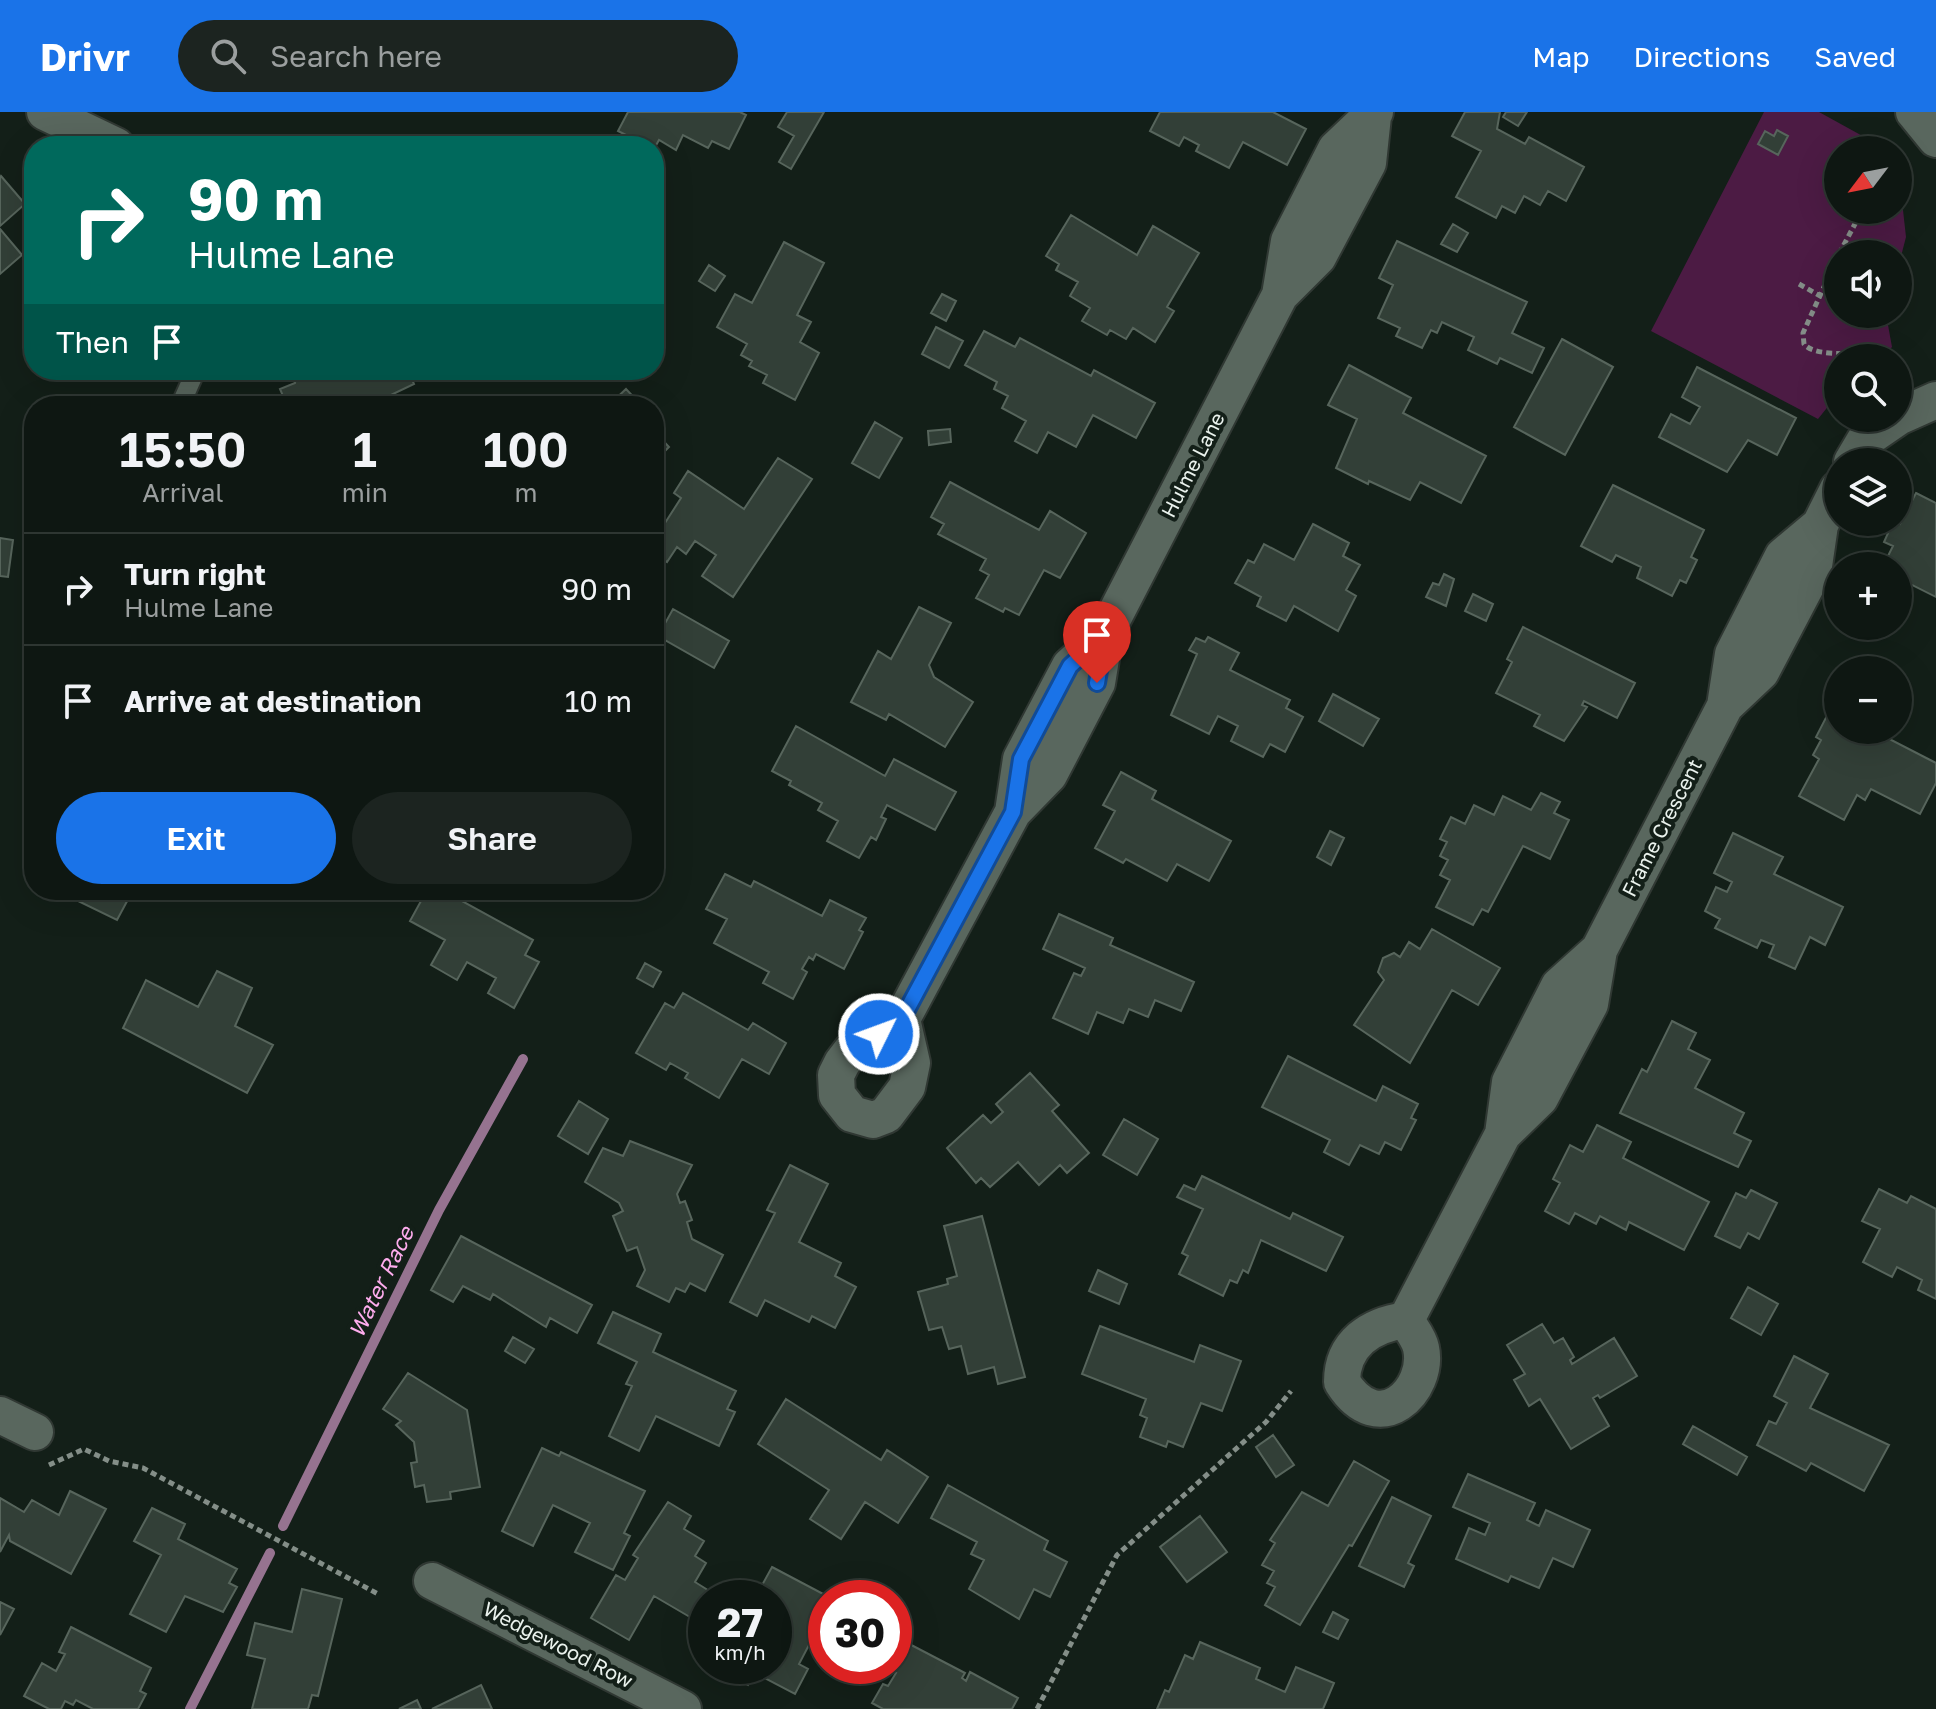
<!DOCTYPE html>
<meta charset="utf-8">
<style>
body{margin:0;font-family:"Golos Text",sans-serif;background:#1c2420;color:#f1f3f6;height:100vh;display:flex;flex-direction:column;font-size:30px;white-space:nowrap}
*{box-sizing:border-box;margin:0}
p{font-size:26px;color:#9b9f9f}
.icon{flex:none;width:44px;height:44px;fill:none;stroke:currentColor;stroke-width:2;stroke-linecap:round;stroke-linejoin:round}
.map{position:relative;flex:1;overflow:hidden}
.panel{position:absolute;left:24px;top:284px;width:640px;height:504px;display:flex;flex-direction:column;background:#0e1712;border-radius:32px;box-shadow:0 8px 32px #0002,0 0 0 2px #2e3632}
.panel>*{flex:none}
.top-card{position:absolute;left:24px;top:24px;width:640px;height:244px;border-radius:32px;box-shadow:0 8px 32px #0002,0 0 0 2px #2e3632;background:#00695c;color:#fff;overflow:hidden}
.needle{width:52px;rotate:238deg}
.fabs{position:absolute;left:1824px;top:24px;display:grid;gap:16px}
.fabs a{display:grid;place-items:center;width:88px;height:88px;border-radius:50%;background:#0e1712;box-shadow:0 8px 32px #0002,0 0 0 2px #2e3632;font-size:40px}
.speed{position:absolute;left:688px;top:1468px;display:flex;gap:16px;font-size:40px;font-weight:700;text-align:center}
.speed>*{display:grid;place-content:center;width:104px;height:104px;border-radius:50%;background:#0e1712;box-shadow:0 8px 32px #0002,0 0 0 2px #2e3632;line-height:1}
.speed small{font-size:20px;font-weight:400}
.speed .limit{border:12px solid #d22;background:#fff;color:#111}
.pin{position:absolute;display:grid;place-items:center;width:68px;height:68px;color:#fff;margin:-82px -34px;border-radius:50% 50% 50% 0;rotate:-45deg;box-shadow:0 0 8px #0007}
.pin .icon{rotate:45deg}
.me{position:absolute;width:88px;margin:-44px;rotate:48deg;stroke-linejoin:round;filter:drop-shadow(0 0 6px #0008)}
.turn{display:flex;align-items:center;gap:28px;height:168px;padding:0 32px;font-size:36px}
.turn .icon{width:104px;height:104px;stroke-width:2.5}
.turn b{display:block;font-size:56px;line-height:68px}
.then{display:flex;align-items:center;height:76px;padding:0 32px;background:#0003;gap:16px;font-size:30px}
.eta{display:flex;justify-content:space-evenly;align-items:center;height:136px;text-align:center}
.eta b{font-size:48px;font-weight:600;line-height:56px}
.cta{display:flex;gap:16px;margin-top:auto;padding:16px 32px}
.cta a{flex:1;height:92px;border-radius:48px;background:#1a73e8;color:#fff;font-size:32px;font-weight:600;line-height:92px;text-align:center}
.cta a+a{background:#1c2420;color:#f1f3f6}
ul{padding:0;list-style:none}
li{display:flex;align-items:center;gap:24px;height:112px;padding:0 32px;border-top:2px solid #2e3632}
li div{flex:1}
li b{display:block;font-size:30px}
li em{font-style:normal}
header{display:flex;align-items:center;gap:48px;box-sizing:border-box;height:112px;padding:0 40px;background:#1a73e8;color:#fff}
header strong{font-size:38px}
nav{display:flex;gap:44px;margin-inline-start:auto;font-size:28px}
.search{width:560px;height:72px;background:#1c2420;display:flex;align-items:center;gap:20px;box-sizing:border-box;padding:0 28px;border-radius:44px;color:#9b9f9f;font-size:30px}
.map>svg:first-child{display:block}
.green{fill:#4c1b44}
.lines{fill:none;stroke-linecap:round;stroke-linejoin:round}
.stream{stroke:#967390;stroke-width:10}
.building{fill:#323f37;stroke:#57655c;stroke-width:2}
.service-casing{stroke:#303833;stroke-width:22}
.minor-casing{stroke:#303833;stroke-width:40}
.path{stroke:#848e88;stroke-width:5;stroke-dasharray:6 4;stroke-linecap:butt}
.service{stroke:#59675e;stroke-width:18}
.minor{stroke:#59675e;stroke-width:36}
.route-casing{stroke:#114b97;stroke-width:20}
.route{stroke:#1a73e8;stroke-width:14}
.labels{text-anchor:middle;stroke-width:8;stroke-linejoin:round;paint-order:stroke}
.street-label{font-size:20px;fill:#eaf2ed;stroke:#131f18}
.water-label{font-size:22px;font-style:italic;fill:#fdaced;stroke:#131f18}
</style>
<header>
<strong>Drivr</strong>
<div class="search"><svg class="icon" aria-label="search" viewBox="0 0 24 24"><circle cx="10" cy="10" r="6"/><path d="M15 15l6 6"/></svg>Search here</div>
<nav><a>Map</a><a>Directions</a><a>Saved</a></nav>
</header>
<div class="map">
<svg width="1936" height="1597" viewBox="0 0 1936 1597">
<rect width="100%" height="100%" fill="#131f18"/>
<path class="green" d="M1764,0H1819L1877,32L1880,38H1838V98H1898V68L1900,71L1906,125L1898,156V142H1838V202H1886L1892,235L1881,246H1838V282L1818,307L1651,219Z"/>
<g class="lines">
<path class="stream" d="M283,1414L439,1098L523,947
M190,1597L270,1441"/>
</g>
<path class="building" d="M628,0H740L746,3L729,37L712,29L708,36L683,23L676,38L659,28L654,37L618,19Z
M787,0H824L791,57L779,50L794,24L778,15Z
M1160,0H1273L1306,17L1287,53L1243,30L1229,56L1196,39L1199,33L1184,25L1179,34L1150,19Z
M1465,0H1500L1497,17L1525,32L1529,25L1584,55L1566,89L1548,79L1540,93L1524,84L1515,101L1502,94L1496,106L1456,85L1481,39L1452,24Z
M1506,0H1527L1518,14L1503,5Z
M1777,18L1788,24L1778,43L1758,32L1765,19L1774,24Z
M1,64L25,92L0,114V66Z
M1071,103L1137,143L1153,114L1199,141L1167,195L1174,199L1155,230L1133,216L1126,227L1110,218L1107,223L1082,209L1090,196L1070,184L1078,170L1056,158L1059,152L1046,144Z
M1453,112L1468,121L1457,140L1441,132Z
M0,117L22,143L0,162Z
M1397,129L1527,190L1512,221L1544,236L1532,261L1500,246L1497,252L1468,238L1474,225L1442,210L1437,221L1431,218L1422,236L1396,224L1400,216L1378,206L1393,173L1379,166Z
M784,130L824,151L797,203L811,210L800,230L819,241L795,288L763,271L767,263L749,254L752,249L741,243L747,232L717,215L735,182L752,191Z
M709,153L725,164L715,179L699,169Z
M942,182L956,189L946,209L931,201Z
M936,215L963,229L949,256L922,242Z
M984,219L1015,235L1020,226L1091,264L1094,258L1155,291L1136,326L1093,303L1076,335L1048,320L1037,341L1015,329L1026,309L1002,296L1008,284L994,277L997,270L965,253Z
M1562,227L1613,255L1565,343L1514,315Z
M1349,253L1411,286L1403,301L1486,344L1461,391L1420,370L1410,388L1369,369L1368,372L1336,356L1357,307L1328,293Z
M1697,255L1796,306L1777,343L1748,328L1727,360L1659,325L1671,302L1690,312L1700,295L1682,285Z
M297,258H408L414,272L368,294H272L270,289L283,284L280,277L295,271Z
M626,277L642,294H608Z
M875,310L902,326L879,366L852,351Z
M950,317L951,330L929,333L928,319Z
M654,319L669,335L654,350Z
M778,346L812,367L733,485L702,464L716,443L695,429L686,442L677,435L667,450L654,441V409L656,406L665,411L681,386L674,381L688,359L744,397Z
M950,370L1039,418L1050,399L1086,421L1060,466L1044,458L1019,503L1005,496L1003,500L976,486L989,463L980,458L986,447L938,422L944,412L931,405Z
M1613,373L1704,418L1691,445L1697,448L1686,471L1680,468L1672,484L1637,466L1641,455L1616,443L1612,450L1581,434Z
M1916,381L1936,391V485L1898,466V454H1883L1893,434L1884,430L1893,410L1900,412Z
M1313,412L1349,431L1343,444L1360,453L1346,478L1356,484L1338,519L1294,494L1286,509L1257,494L1261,485L1235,471L1248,448L1254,451L1264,432L1294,448Z
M0,426L13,428L8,465L0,464Z
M1444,462L1454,467L1446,494L1426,485L1433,471L1439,473Z
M1473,482L1493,492L1486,509L1465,499Z
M919,495L951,511L929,553L934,565L973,590L945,635L889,602L886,608L851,590L878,539L891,547Z
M673,497L729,529L714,556L658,524Z
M1523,515L1635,571L1617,606L1584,589L1582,593L1587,595L1564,629L1534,614L1540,603L1496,581L1512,550L1507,547Z
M1208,525L1239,541L1230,558L1290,588L1286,596L1303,605L1285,640L1270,632L1263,645L1231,629L1238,614L1218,604L1209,622L1171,603L1197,542L1189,538L1196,526L1205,530Z
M1333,582L1379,607L1363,634L1319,609Z
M1834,590L1838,592V618H1872L1936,651V671L1920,702L1871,677L1865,688L1857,683L1844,708L1799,684L1819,647L1813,643L1821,628L1816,625Z
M796,614L885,664L894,647L956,680L935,718L887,693L881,705L886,707L876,728L871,725L859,746L827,729L838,709L818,698L822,691L789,673L791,669L772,659Z
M1121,660L1156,679L1152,687L1231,729L1209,769L1177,752L1167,769L1126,747L1123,751L1095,736L1115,699L1103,693Z
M654,664L663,668L658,681L654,679Z
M1541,681L1560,690L1554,701L1569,708L1550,747L1523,734L1488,800L1482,797L1473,813L1436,795L1450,768L1440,763L1448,748L1440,744L1447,730L1440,727L1451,705L1465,712L1474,693L1494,703L1503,684L1531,698Z
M1330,719L1344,726L1331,753L1317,745Z
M1733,721L1783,745L1774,762L1843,795L1825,833L1810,825L1795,857L1769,845L1774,833L1761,828L1757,836L1715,816L1720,807L1705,799L1716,775L1727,780L1732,770L1714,761Z
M725,762L751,775L754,769L822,804L830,788L866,806L859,818L863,820L844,857L816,842L813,848L809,845L802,857L807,860L793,887L763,871L769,860L714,831L727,807L706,797Z
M78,778H129L132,780L117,808L74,787Z
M427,778H442L533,828L525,843L539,850L514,896L488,881L496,866L467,850L457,868L431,853L445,828L410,809Z
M1059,802L1113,826L1110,833L1194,870L1181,899L1155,888L1148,905L1129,897L1123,911L1097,900L1088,922L1053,906L1074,861L1081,864L1085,856L1043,837Z
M1432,817L1500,856L1478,893L1452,878L1410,951L1354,913L1384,868L1378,860L1383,846L1394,841L1400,845L1409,830L1420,837Z
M645,851L661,860L653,875L637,866Z
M217,859L252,876L235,914L273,933L247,981L123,916L146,868L198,895Z
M683,881L748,918L753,911L786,931L769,962L742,947L719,986L685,966L688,961L670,951L666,958L636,941L665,891L674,896Z
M1672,909L1696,921L1688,937L1710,948L1695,976L1744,1001L1734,1021L1751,1029L1738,1055L1620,1001L1642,957L1647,960Z
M1288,944L1376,989L1383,974L1418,992L1411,1006L1416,1008L1401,1038L1385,1030L1379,1042L1360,1033L1349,1053L1324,1040L1330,1028L1262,995Z
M1030,961L1059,993L1052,999L1089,1041L1067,1061L1060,1053L1039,1073L1018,1050L990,1075L981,1066L976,1071L947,1036L983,1003L991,1011L1003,1000L996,992Z
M579,989L608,1007L588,1042L558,1024Z
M1124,1007L1158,1027L1137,1063L1103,1043Z
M1597,1013L1631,1030L1623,1046L1709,1090L1684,1138L1629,1110L1626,1118L1600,1104L1596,1112L1575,1101L1569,1112L1545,1099L1560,1071L1553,1067L1570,1033L1583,1040Z
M630,1029L692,1053L677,1082L680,1091L685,1089L692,1108L687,1110L692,1127L723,1143L705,1179L690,1171L685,1180L676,1176L669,1190L637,1174L645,1158L637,1135L627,1139L613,1104L623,1099L619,1091L585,1070L603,1036L623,1044Z
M790,1053L828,1072L799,1130L841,1151L835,1164L856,1175L835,1216L812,1204L809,1210L765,1188L757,1204L730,1190L775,1101L767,1098Z
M1202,1064L1290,1107L1293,1101L1343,1125L1326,1159L1261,1128L1248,1161L1243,1158L1237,1171L1230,1168L1223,1184L1179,1162L1188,1144L1182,1141L1203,1097L1177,1085L1184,1073L1195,1078Z
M1879,1077L1907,1091L1911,1084L1936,1097V1187L1918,1178L1922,1168L1897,1155L1892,1165L1863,1150L1880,1117L1862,1109Z
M1751,1078L1777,1091L1759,1127L1748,1121L1740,1136L1715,1124L1736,1081L1746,1086Z
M982,1104L1025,1265L998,1272L994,1255L968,1262L961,1234L949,1237L942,1215L929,1218L918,1180L948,1172L947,1167L957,1164L944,1114Z
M461,1124L592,1193L577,1221L550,1206L546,1215L493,1182L490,1188L463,1174L453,1190L431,1178Z
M1098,1158L1127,1172L1119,1192L1089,1179Z
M1748,1175L1778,1192L1761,1223L1731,1206Z
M613,1200L661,1222L653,1240L736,1279L727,1297L735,1300L719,1334L656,1304L639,1339L609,1324L632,1274L626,1272L637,1250L598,1231Z
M1542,1212L1554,1231L1563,1226L1574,1245L1570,1248L1572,1252L1614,1226L1637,1264L1600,1286L1598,1283L1593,1286L1609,1314L1571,1337L1540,1287L1529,1294L1514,1268L1525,1262L1507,1233Z
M1100,1214L1194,1250L1200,1233L1241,1249L1222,1299L1201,1291L1183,1335L1168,1329L1166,1335L1140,1325L1147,1306L1140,1303L1146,1287L1082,1262Z
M513,1225L534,1237L525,1251L505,1239Z
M1794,1244L1828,1262L1810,1296L1889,1333L1864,1379L1811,1351L1806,1359L1757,1333L1769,1309L1776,1312L1787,1291L1774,1284Z
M408,1261L467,1298L480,1375L450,1380L451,1387L427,1390L424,1373L415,1375L411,1351L417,1350L414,1330L396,1313L401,1309L383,1297Z
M786,1287L881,1348L887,1338L928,1365L898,1411L865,1390L841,1427L810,1407L829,1378L758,1332Z
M1693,1314L1747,1345L1737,1363L1683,1332Z
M1273,1323L1294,1353L1276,1365L1256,1335Z
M542,1336L559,1344L561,1340L645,1379L624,1421L630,1424L613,1458L575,1440L590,1411L553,1393L533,1434L502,1419Z
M1354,1349L1389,1369L1352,1434L1349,1433L1300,1513L1265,1493L1275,1475L1267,1471L1274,1459L1262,1453L1275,1431L1270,1428L1302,1380L1328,1394Z
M1468,1362L1535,1391L1527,1408L1539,1414L1546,1398L1590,1418L1573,1455L1553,1446L1539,1476L1511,1464L1508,1470L1456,1447L1469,1416L1485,1423L1490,1411L1453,1395Z
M948,1373L1048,1429L1044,1438L1067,1450L1050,1485L1034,1477L1019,1507L969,1477L984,1448L971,1442L977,1430L931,1406Z
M70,1379L106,1397L71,1462L10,1429L9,1423L0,1440V1386L24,1400L32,1388L59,1403Z
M1392,1385L1431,1404L1408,1451L1414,1454L1404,1475L1359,1454Z
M668,1390L691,1404L684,1417L704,1429L695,1444L706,1451L695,1470L711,1480L695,1508L654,1484L629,1528L591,1506L616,1463L625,1468L638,1446L633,1443Z
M152,1396L185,1412L178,1427L237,1457L229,1471L237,1475L223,1500L185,1484L166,1520L130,1502L161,1443L134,1429Z
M1200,1404L1227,1440L1187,1470L1160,1435Z
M772,1455L827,1484L818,1501L826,1505V1513L815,1534L810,1531L799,1552L808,1557L795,1582L755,1561L748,1573L711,1554H774V1486H755Z
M302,1477L342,1487L318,1584L312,1583L308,1597H252L265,1547L247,1543L255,1511L292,1520Z
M0,1490L14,1497L0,1523Z
M1333,1500L1348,1508L1338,1527L1323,1520Z
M71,1515L151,1556L140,1579L146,1582L138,1597H93L76,1588L73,1593L65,1589L61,1597H49L24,1584L42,1551L56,1559L65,1542L59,1540Z
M894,1524L965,1561L962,1566L966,1569L970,1560L1018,1586L1012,1597H883L872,1591L883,1572L888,1574L896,1561L882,1554H894Z
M1200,1530L1260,1556L1256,1567L1285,1580L1296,1555L1334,1571L1323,1597H1157L1165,1578L1169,1580L1185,1543L1193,1547Z
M481,1573L492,1597H432Z
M417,1588L421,1597H399Z"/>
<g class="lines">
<defs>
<path id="service" d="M180,294L196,258"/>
<path id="minor" d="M45,0L116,34
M1914,0L1936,27
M1280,183L1289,129L1336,37L1375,0
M1898,305L1936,288
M1852,350L1865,328L1897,306
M1725,594L1761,560L1813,461L1820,413L1838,377
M1013,700L1021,647L1070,554L1105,522
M902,907L912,951L907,975L886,1003L873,1008L852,1002L837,983L836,963L842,951L855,934L902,907L1013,700L1049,663L1097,571L1105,522L1280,183L1318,145L1368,51L1373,4
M1503,1022L1510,970L1559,874L1599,838
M1406,1208L1503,1022L1540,986L1590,892L1599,838L1725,594L1733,542L1783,444L1820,413
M1406,1208C1411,1217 1419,1226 1421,1236C1430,1278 1379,1329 1342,1270C1342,1231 1371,1213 1406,1208Z
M0,1303L35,1320
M432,1469L683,1597"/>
</defs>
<use href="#service" class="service-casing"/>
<use href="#minor" class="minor-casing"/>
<path class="path" d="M1839,142L1856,110L1853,98
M1838,144L1803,221L1804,232C1816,247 1861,238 1884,246
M1799,172L1822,185
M1898,253L1904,262
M49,1353L84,1337L109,1349L143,1356L380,1483
M1037,1597L1117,1443L1266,1310L1291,1279"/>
<use href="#service" class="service"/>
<use href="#minor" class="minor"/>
</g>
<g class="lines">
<defs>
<path id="route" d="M879,922L902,907L1013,700L1021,647L1070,554L1105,522L1097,571"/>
</defs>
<use href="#route" class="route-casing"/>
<use href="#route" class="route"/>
</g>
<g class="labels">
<g class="street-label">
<text transform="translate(1193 353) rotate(-63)" y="7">Hulme Lane</text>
<text transform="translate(1662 716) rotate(-63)" y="7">Frame Crescent</text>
<text transform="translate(558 1533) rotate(27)" y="7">Wedgewood Row</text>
</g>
<g class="water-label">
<text transform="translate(381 1170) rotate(-64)" y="8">Water Race</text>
</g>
</g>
</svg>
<div class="fabs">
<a><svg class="needle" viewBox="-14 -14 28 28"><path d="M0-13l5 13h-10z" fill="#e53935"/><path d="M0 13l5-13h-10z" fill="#9b9f9f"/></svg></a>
<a><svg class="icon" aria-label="sound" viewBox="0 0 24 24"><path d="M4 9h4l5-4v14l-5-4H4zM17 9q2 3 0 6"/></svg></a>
<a><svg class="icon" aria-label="search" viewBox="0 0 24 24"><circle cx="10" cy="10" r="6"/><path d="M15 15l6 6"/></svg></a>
<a><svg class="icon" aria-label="layers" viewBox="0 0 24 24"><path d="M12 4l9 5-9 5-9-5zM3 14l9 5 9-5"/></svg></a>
<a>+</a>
<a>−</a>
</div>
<div class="speed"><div>27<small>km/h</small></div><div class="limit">30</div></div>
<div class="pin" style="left:1097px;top:571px;background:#d93025"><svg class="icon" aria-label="arrive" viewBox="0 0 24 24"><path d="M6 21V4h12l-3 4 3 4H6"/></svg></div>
<svg class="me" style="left:879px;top:922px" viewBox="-20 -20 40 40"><circle r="17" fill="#1a73e8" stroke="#fff" stroke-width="3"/><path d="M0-11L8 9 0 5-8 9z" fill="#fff"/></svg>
<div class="top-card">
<div class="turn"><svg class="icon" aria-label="right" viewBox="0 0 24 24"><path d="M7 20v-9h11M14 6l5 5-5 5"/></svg><div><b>90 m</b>Hulme Lane</div></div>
<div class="then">Then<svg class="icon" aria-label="arrive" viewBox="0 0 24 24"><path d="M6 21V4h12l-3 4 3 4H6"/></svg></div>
</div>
<section class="panel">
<div class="eta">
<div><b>15:50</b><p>Arrival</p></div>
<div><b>1</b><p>min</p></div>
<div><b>100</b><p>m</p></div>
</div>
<ul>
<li><svg class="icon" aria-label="right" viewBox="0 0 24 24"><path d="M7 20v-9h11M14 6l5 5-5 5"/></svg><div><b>Turn right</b><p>Hulme Lane</p></div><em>90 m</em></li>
<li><svg class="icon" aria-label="arrive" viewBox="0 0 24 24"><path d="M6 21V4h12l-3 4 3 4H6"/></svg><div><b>Arrive at destination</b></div><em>10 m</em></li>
</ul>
<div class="cta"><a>Exit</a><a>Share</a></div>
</section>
</div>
